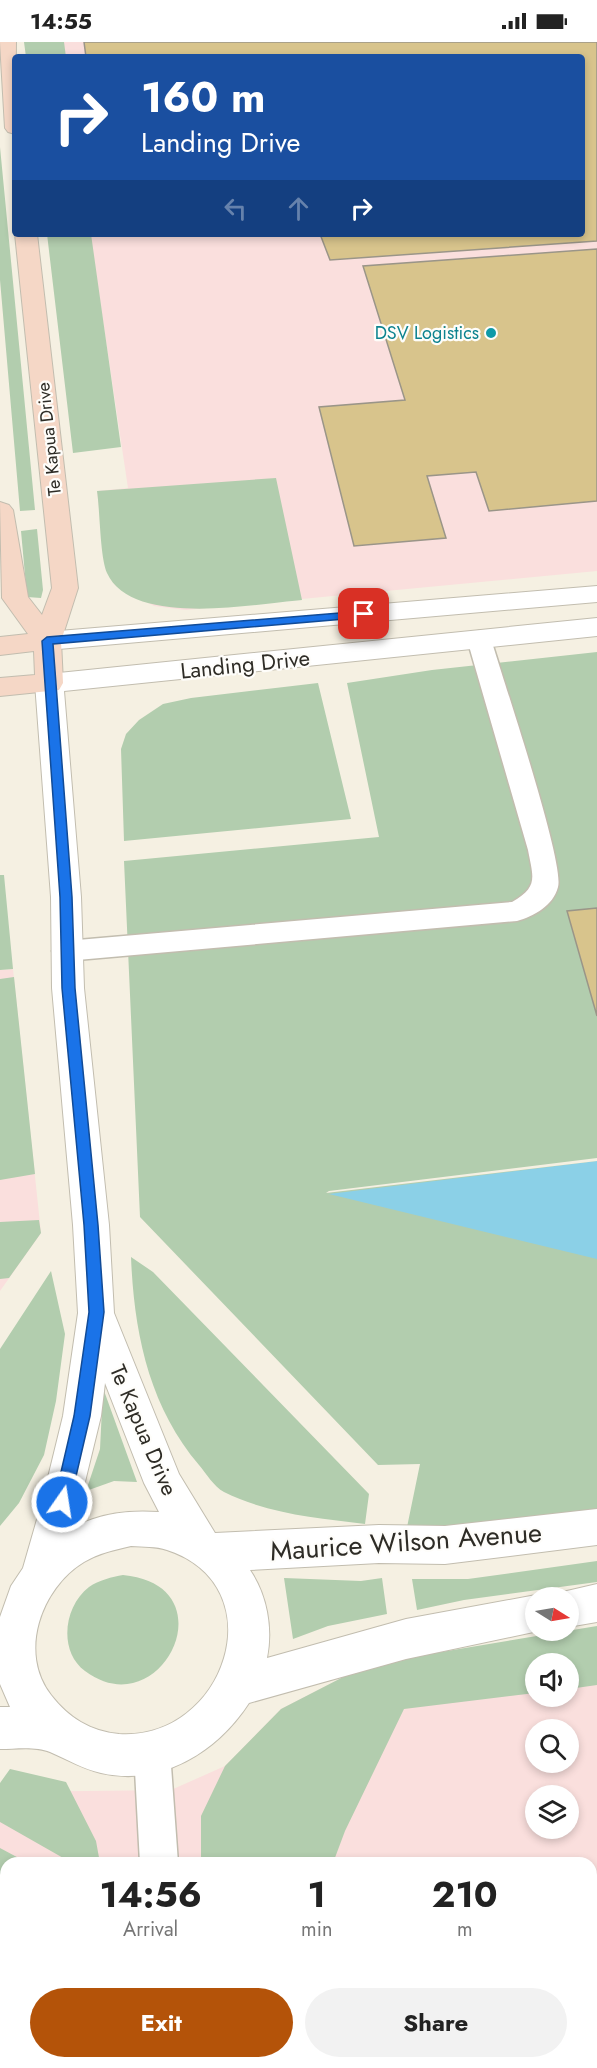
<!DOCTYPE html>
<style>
body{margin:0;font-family:Jost,sans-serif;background:#f2f2f2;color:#222;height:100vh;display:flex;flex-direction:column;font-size:22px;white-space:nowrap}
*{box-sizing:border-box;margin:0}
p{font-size:20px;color:#767676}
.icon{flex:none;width:33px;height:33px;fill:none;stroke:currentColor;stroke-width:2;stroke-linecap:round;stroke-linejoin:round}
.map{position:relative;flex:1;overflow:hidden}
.details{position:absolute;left:0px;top:1815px;width:597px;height:212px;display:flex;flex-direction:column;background:#fff;border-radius:18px 18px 0 0;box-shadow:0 3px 9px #0003}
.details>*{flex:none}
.guide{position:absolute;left:12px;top:12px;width:573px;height:183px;border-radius:6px;box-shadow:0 3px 9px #0003;background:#1a4fa0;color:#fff;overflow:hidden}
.needle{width:39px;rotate:101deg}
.controls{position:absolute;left:525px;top:1545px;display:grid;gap:12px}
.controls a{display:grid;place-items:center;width:54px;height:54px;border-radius:50%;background:#fff;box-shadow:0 3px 9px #0003;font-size:30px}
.pin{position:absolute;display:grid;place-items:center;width:51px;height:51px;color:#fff;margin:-26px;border-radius:12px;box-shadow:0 3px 9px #0006}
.me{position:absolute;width:66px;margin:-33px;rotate:13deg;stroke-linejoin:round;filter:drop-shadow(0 0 4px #0008)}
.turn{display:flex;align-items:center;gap:21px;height:126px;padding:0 30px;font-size:27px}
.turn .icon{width:78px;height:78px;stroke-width:2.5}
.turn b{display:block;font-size:42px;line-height:51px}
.lanes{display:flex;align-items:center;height:57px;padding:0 30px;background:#0003;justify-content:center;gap:30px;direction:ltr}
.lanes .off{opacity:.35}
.eta{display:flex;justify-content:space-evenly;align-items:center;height:102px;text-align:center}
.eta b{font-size:36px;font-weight:700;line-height:42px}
.action{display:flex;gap:12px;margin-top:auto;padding:12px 30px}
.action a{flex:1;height:69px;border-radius:36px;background:#b45309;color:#fff;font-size:24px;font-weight:700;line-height:69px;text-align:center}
.action a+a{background:#f2f2f2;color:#222}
.status{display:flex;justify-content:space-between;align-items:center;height:42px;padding:0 30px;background:#fff;direction:ltr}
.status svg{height:16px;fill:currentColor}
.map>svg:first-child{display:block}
.industrial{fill:#fadfdd;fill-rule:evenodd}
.green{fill:#b2cdae}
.water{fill:#8bd0e7}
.pier{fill:#f5f0e2}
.building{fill:#d8c48c;stroke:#9a9588;stroke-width:1.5}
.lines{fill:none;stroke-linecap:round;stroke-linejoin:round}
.lane-casing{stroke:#c2bdaf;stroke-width:3}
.street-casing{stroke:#c2bdaf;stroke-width:2}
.secondary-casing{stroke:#c2bdaf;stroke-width:2}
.lane{fill:#fff;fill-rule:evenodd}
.street{fill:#fff;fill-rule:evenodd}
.secondary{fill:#f5d7c6;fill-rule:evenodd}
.route{fill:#1a73e8;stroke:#114b97;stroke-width:1.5}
.culture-dot{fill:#0f9aa8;stroke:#fefdfa;stroke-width:2}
.labels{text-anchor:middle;stroke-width:4.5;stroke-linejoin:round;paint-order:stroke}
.far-culture-label{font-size:18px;fill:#0d838f;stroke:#fefdfa;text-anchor:end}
.far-street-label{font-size:18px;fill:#2e2c26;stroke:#fefdfa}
.street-label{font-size:22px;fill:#2e2c26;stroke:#fefdfa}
.near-street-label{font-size:27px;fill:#2e2c26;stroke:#fefdfa}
</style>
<div class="status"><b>14:55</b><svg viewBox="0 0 49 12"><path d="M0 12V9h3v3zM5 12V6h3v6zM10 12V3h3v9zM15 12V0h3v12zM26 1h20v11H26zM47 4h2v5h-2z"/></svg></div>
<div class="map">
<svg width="597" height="2026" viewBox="0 0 597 2026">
<rect width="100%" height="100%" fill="#f5f0e2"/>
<path class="industrial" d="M63,0H597V529L186,568L154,564L115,543L107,530L97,449L128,446L90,192H582V15H66Z
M13,927L41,1191L0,1249V928Z
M597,1615V2026H0V1750L171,1748L225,1724L281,1667L349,1632ZM536,1622H568V1654H536ZM536,1688H568V1720H536ZM536,1754H568V1786H536ZM6,1821H591V2020H6Z"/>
<path class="green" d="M24,0H64L66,15H26Z
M0,105L35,468L20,469L0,238Z
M47,192H91L121,405L73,411Z
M276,436L302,558C255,562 132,586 107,531C100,515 100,469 97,449Z
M37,487L43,548L41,556L27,555L21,489Z
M597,610V1476L406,1490L420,1422L378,1423L140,1175L124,819L379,795L347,641L432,628Z
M318,641L351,777L124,799L121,707L126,692L139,678L163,662L191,656Z
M0,833H4L13,927L0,928Z
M14,935L35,1132L0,1138V937Z
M39,1178L41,1191L9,1236L0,1237V1180Z
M131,1215L153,1230L369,1452L365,1482C317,1476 268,1472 224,1450C214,1445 206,1431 199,1423C149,1364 134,1291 131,1215Z
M51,1229L65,1292L56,1359L44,1413L19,1461L0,1484V1307Z
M103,1346L137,1440L114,1439L86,1449L100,1407Z
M597,1519V1540L464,1558L417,1568L412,1537H468Z
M123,1533C231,1543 161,1686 85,1629C58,1609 64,1564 89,1545C99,1538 112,1535 123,1533Z
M284,1536L361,1539L382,1536L387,1572L328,1584L293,1597Z
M597,1584V1643L569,1647L568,1622H536L535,1651L404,1667L345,1789L333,1821H201V1774L225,1724L281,1667L349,1632L393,1618Z
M10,1727L66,1740L96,1799L100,1821H72L0,1780V1741Z
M0,1806L28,1821H6V1937L0,1934Z
M49,2021H125V2026H56Z"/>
<path class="water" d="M597,1119V1217L329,1152Z"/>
<path class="pier" d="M597,1116V1119L326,1151L329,1149Z"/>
<path class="building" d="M84,0H597V199L330,218L320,192H582V15H86Z
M597,207V459L489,469L476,430L427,434L446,496L354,504L319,365L405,358L363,224Z
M597,866V974L567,869Z"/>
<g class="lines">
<defs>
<path id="lane" d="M479,589L487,592L491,597C502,634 565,821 558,845C553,864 534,874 517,879L66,919L56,916L52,909L56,902L66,899L512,860C539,845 533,835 528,808L467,597L471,592Z
M152,1692L165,1697L170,1710L178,1821H140L134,1710L139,1697Z
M150,2020H190V2026H150Z"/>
<path id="street" d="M597,544V560L47,608L37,605L33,599L37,593L47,590Z
M597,576V594L64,649L81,855L84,946L109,1183L114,1271L179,1432L215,1491L379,1483L445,1484L597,1467V1503L445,1522L379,1521L250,1528C267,1553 273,1586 267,1616L406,1577L536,1553L543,1556H536V1588H543L406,1617L249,1661C217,1710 161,1745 101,1731C83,1727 68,1718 50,1710C36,1704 15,1707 0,1707V1665H10L0,1642V1575L11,1544L23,1526L42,1460L63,1374L78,1271L73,1183L52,946L51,855L35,641L39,634L49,632ZM105,1341L144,1441L159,1470C128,1468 102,1471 74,1485L101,1374ZM131,1504C143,1505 156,1504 167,1508C277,1544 225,1699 119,1692C90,1689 69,1676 51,1653C18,1611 41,1546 84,1520C99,1511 114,1508 131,1504Z
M597,1542V1580L568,1585V1556H552L554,1552Z"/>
<path id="secondary" d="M0,0H16L15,92L8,90L5,86Z
M15,192H37L78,546L61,599L63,641L59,648L0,654V636L35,633L34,609L0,613V595L28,592L2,556L0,460L9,463L13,468L28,555L42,573L52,546Z"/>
</defs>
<use href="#lane" class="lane-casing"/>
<use href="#street" class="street-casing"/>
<use href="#secondary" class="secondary-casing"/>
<use href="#lane" class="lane"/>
<use href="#street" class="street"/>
<use href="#secondary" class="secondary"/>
</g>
<path class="route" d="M364,569L369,572L368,575L53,602L72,855L75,946L98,1183L104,1270L90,1374L70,1460L68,1465L62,1467L57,1465L54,1460L74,1374L89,1270L84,1183L62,946L60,855L42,599L47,595Z"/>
<circle class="culture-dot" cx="491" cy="291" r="6"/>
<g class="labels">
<g class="far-culture-label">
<text x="479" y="297">DSV Logistics</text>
</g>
<g class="far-street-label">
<text transform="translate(49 397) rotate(-96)" y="6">Te Kapua Drive</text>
</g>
<g class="street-label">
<text transform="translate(245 622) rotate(-6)" y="8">Landing Drive</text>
<text transform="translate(144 1388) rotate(67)" y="8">Te Kapua Drive</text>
</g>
<g class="near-street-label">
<text transform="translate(406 1500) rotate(-4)" y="9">Maurice Wilson Avenue</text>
</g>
</g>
</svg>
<div class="controls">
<a><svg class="needle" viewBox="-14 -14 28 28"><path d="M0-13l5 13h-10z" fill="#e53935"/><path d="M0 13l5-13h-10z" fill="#767676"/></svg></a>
<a><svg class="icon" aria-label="sound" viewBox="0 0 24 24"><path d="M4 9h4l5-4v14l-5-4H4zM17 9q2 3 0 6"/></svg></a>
<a><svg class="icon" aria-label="search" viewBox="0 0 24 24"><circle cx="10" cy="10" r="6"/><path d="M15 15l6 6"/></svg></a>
<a><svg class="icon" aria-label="layers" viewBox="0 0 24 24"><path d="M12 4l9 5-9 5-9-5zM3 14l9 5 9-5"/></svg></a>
</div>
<div class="pin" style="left:364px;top:572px;background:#d93025"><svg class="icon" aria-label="arrive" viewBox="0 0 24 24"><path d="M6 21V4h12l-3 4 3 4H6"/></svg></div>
<svg class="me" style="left:62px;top:1460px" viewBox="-20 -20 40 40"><circle r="17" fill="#1a73e8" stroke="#fff" stroke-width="3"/><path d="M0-11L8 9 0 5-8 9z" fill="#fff"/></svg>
<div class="guide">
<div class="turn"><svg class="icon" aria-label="right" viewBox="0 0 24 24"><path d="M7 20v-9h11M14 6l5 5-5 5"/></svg><div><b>160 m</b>Landing Drive</div></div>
<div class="lanes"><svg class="icon off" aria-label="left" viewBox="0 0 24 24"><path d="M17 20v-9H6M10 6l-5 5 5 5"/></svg><svg class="icon off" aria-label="ahead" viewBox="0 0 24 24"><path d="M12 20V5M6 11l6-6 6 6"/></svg><svg class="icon" aria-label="right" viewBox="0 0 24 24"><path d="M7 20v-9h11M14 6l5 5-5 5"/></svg></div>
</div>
<section class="details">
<div class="eta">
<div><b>14:56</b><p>Arrival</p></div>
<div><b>1</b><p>min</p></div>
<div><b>210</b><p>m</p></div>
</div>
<div class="action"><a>Exit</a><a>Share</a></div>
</section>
</div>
